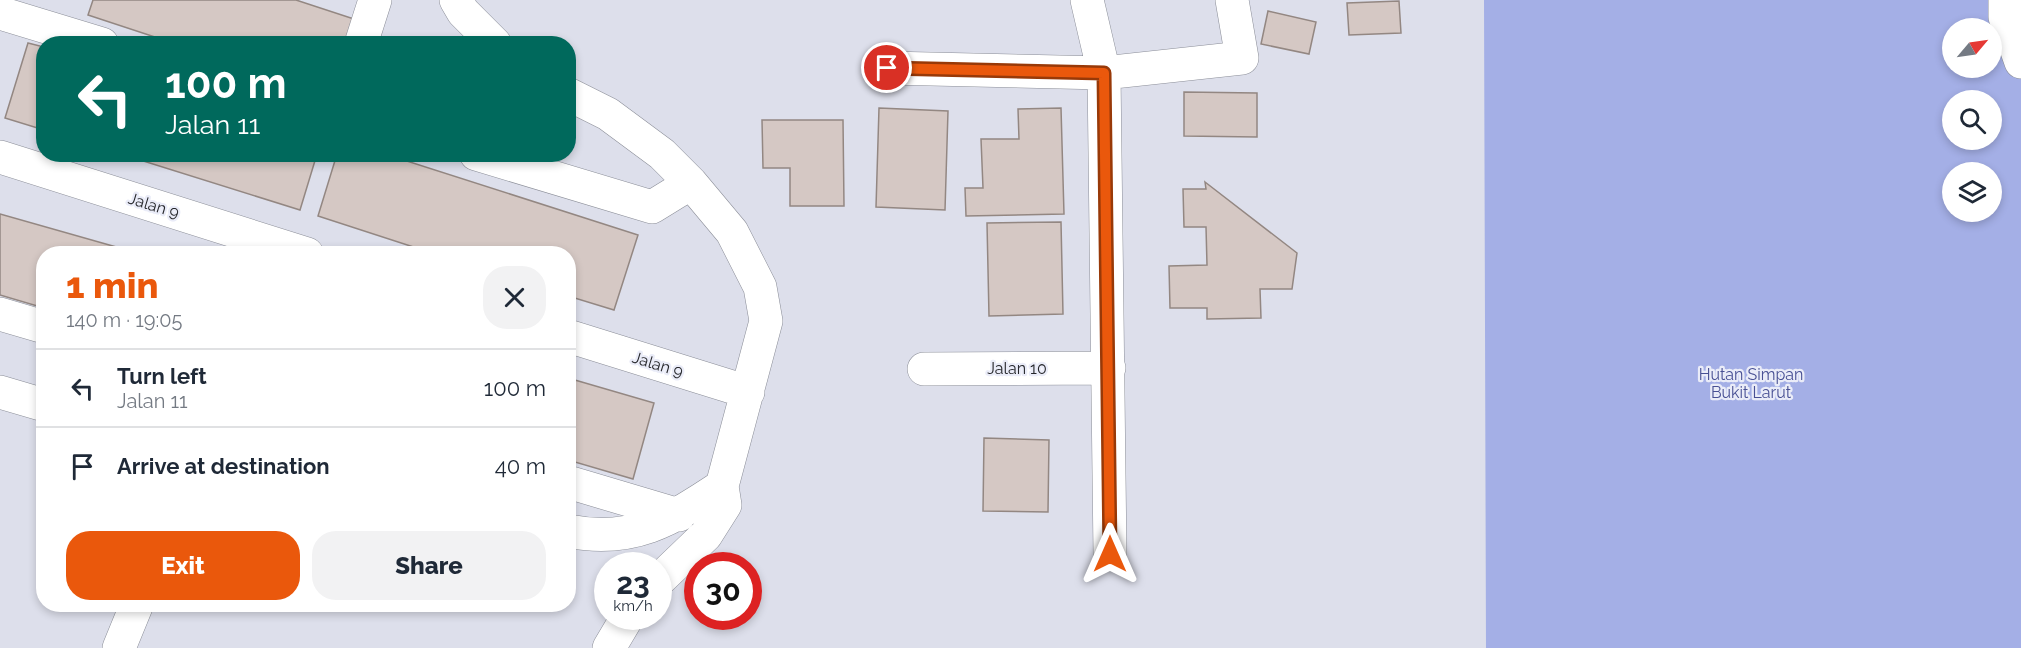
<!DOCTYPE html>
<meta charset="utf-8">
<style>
body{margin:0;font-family:Raleway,sans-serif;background:#f2f2f3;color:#1f2937;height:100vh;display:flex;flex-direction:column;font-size:22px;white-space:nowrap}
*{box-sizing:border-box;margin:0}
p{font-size:20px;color:#747a83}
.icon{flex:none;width:33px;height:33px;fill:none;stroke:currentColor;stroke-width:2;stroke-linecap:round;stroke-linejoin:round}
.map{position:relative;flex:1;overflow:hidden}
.drawer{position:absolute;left:36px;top:246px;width:540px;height:366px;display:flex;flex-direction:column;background:#fff;border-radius:24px;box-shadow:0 3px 9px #0003}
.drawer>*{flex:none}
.guide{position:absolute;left:36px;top:36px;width:540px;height:126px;border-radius:24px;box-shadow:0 3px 9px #0003;background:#00695c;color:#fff;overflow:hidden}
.needle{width:39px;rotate:61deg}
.controls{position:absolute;left:1942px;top:18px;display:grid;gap:12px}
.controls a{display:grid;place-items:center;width:60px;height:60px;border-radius:50%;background:#fff;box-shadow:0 3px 9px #0003;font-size:30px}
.speed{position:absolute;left:594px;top:552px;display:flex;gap:12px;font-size:30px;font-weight:700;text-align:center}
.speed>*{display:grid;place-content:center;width:78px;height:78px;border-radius:50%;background:#fff;box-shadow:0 3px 9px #0003;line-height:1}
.speed small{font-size:15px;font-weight:400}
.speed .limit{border:9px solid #d22;background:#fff;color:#111}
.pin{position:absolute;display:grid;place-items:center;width:51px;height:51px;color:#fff;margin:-26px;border:3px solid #fff;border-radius:50%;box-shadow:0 2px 6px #0007}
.me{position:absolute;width:66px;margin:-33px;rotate:0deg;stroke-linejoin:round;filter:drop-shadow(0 0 4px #0008)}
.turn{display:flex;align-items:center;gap:21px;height:126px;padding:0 30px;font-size:27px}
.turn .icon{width:78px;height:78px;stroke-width:2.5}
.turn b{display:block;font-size:42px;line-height:51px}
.round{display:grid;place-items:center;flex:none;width:63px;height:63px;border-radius:24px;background:#f2f2f3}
.overview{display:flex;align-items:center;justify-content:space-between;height:102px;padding:0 30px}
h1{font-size:36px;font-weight:800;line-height:45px;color:#ea580c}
.action{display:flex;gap:12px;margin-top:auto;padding:12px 30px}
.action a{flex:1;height:69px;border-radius:24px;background:#ea580c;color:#fff;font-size:24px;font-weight:800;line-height:69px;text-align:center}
.action a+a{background:#f2f2f3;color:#1f2937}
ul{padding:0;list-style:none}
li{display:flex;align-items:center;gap:18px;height:78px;padding:0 30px;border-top:2px solid #e0e1e3}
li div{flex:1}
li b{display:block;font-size:22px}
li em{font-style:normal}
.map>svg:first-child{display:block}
.forest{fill:#a4afe6;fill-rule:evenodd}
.building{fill:#d5c8c4;stroke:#938782;stroke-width:1.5}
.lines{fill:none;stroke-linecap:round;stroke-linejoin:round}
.minor-casing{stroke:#8b8e98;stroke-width:34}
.minor{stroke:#fff;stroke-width:33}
.route-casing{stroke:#983908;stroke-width:15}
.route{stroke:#ea580c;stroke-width:10}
.labels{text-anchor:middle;stroke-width:4.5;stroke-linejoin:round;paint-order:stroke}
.street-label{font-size:16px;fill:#25262a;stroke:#eaecf8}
.park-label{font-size:16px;fill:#485094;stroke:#eaecf8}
</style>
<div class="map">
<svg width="2021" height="648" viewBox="0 0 2021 648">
<rect width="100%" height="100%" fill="#dddfeb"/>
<path class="forest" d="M1484,0H2021V648H1486ZM1953,28H1992V68H1953ZM1953,100H1992V140H1953ZM1953,172H1992V212H1953Z"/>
<path class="building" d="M93,0H296L357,20L350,44H176L88,15Z
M1399,1L1401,33L1349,35L1347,3Z
M1268,11L1316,22L1309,54L1261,44Z
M28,43L44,47V130L5,118Z
M1184,92L1257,93V137L1184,136Z
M879,108L948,111L945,210L876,207Z
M1061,108L1064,214L966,216L965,188H983L981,139H1019L1018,109Z
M762,120H843L844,206H790V168H763Z
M121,154H317L300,210Z
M337,154H385L638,235L614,310L568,296V254H435L318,216Z
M1205,182L1297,253L1292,289H1260L1261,318L1207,319V308H1170L1169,266L1207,265L1206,227H1184L1183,189H1206Z
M0,214L141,254H44V308L0,295Z
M1061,222L1063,314L989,316L987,223Z
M568,378L654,403L633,479L568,460Z
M984,438L1049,440L1048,512L983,511Z"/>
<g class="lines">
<defs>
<path id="minor" d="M456,0L463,12L495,44
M1087,0L1104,73L1110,554
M2005,0V17L2021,62
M0,13L102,44
M361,44L375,0
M887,68L1104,73L1242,58L1232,0
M568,94L608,114L662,154L691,183L732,232L760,287L766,321L722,486C671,520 632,544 568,531
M476,154L652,207L691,183
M0,157L307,254
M0,314L44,327
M568,336L748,392
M924,369L1109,368
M0,392L44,405
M568,482L679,515
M658,581L706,535L725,505L722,486
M119,648L137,604
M609,648L628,616"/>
</defs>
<use href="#minor" class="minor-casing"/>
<use href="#minor" class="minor"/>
</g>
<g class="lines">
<defs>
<path id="route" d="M887,68L1104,73L1110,554"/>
</defs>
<use href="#route" class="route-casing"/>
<use href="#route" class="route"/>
</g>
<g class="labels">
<g class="street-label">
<text transform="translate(154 205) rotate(17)" y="6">Jalan 9</text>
<text transform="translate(658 364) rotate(17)" y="6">Jalan 9</text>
<text x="1017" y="374">Jalan 10</text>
</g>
<g class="park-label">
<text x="1751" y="380">Hutan Simpan<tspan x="1751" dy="18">Bukit Larut</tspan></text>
</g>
</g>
</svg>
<div class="controls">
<a><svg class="needle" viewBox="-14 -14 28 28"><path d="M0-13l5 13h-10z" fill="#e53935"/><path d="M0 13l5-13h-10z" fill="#747a83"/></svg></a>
<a><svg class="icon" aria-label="search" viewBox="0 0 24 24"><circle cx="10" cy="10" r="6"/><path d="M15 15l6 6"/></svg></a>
<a><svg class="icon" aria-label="layers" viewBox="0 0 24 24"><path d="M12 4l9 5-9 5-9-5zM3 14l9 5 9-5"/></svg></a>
</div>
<div class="speed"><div>23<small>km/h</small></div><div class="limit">30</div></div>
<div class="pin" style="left:887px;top:68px;background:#d93025"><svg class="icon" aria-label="arrive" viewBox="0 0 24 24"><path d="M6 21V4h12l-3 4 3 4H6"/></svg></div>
<svg class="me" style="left:1110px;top:554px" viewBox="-20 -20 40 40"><path d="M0-17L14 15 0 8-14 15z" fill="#ea580c" stroke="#fff" stroke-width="4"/></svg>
<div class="guide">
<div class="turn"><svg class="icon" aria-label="left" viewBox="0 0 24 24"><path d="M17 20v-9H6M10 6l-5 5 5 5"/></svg><div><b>100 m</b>Jalan 11</div></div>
</div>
<section class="drawer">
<div class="overview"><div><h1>1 min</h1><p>140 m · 19:05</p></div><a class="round"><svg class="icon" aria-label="close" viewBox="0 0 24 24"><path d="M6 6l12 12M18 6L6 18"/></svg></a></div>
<ul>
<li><svg class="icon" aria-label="left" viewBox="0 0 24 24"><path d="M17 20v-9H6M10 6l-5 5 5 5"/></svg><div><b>Turn left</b><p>Jalan 11</p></div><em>100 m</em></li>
<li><svg class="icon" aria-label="arrive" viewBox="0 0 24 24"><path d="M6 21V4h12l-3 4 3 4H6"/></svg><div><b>Arrive at destination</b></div><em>40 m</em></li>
</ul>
<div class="action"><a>Exit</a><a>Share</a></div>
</section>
</div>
